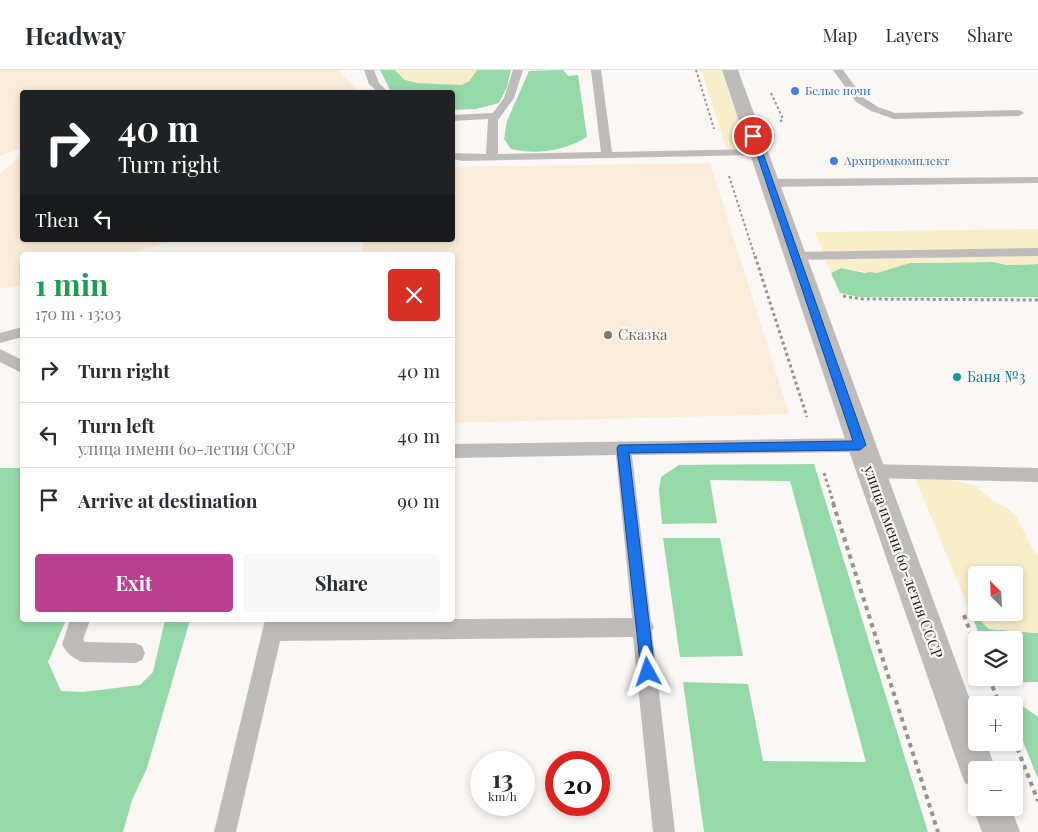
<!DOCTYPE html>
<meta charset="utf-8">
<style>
body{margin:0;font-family:"Playfair Display",serif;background:#f7f7f7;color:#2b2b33;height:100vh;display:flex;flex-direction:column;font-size:19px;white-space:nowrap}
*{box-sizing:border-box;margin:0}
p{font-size:16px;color:#7c7c81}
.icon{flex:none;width:28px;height:28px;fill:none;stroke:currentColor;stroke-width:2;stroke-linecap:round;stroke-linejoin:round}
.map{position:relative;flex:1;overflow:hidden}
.panel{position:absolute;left:20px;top:182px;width:435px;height:370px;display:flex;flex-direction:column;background:#fff;border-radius:5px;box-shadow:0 2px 8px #0003}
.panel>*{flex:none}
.hud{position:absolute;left:20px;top:20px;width:435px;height:152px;border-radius:5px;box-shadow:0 2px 8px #0003;background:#202124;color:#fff;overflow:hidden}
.needle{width:32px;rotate:336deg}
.buttons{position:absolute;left:968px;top:496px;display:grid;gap:10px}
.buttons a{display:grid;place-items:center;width:55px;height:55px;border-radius:5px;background:#fff;box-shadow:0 2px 8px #0003;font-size:25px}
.speed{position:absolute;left:470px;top:681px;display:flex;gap:10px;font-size:25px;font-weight:700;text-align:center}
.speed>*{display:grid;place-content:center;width:65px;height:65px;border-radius:50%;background:#fff;box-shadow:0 2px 8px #0003;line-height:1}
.speed small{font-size:12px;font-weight:400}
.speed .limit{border:8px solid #d22;background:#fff;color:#111}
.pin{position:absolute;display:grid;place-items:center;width:42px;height:42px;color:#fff;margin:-21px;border:2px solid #fff;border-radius:50%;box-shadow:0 1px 5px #0007}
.me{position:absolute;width:55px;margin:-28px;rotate:355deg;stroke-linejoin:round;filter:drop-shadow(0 0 4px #0008)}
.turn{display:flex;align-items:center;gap:18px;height:105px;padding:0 15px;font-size:22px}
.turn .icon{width:65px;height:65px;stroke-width:2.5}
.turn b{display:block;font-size:35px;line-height:42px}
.then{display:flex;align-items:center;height:48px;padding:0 15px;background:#0003;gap:10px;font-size:19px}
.round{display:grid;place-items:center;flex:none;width:52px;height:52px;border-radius:5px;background:#f7f7f7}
.head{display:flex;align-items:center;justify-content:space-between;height:85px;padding:0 15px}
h1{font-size:30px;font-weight:700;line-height:38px;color:#1e9e55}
.primary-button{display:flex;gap:10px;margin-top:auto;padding:10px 15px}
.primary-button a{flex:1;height:58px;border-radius:5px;background:#ba3f91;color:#fff;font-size:20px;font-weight:700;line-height:58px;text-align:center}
.primary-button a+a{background:#f7f7f7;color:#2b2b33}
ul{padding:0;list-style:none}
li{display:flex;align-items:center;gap:15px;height:65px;padding:0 15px;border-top:1px solid #e1e1e2}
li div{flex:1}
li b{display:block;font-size:19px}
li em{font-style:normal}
header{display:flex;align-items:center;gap:30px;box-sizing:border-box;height:70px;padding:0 25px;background:#fff;border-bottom:1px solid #e1e1e2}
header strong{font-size:24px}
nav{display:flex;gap:28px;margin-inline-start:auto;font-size:18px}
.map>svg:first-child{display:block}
.education{fill:#faecd8}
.green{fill:#96d9a9}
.sand{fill:#f8eec9;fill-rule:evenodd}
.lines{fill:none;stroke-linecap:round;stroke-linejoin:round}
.path-far2{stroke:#969391;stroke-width:2;stroke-dasharray:2.5 2.5;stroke-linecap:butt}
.path-far1{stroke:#969391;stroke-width:3;stroke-dasharray:3 3;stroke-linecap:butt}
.path{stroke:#969391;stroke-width:4;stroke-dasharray:4.5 4.5;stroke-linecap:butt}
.lane{fill:#bebcbb;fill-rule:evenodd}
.street{fill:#bebcbb;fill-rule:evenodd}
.route{fill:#1a73e8;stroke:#114b97}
.shop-dot{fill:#3f7fe0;stroke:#fbf7f5;stroke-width:2}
.education-dot{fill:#8d6e63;stroke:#fbf7f5;stroke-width:2}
.culture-dot{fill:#0f9aa8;stroke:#fbf7f5;stroke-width:2}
.labels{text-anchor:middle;stroke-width:4.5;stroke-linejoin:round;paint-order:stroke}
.far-shop-label{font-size:12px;fill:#366cbe;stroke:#fbf7f5;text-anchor:start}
.education-label{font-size:15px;fill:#785e54;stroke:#fbf7f5;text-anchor:start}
.culture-label{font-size:15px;fill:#0d838f;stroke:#fbf7f5;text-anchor:start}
.street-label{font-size:15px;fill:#232120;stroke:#fbf7f5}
</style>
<header>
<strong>Headway</strong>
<nav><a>Map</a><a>Layers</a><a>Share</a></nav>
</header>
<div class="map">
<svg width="1038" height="762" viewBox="0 0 1038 762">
<rect width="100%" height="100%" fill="#fbf7f5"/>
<path class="education" d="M0,0H337L357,19L346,22H22V78L0,86Z
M22,84V170H175L124,185H22V215L0,219V104Z
M710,93L789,344L453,353L452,185H362L364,170H452L453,97Z"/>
<path class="green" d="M380,0H395L405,10L469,11L477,0H511L507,17L499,33L476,39L453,40L452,22H391Z
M563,0L568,6L578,5L587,67C564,81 537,85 511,79L504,69L507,51L529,1Z
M993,192L1007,195L1038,194V227H859L840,223L831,203L840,198L865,203L910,193Z
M814,394L928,762H704L683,612L748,614L763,691L866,692L790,411L710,410L717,453L662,454L659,420L661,407L679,395Z
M0,398H22V550H66L48,592L61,621L83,622L140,615L153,602L165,550H190L147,698L132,730L123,762H0Z
M663,468H720L743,586L680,587Z
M969,540L989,559L1038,563V612L999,613L997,608H1014V570H982Z
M1014,635H1021L1038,647V709L1014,649Z"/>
<path class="sand" d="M395,0H477L469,11L462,15L417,13L405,10Z
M701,0H721L746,73L745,78L727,80Z
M1038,159V194L1010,195L993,192L910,193L877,203L841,198L831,203L815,162Z
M913,402L974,415L992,430L1007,438L1017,447L1035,484L1038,485V563L989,559L969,540ZM976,505H1014V542H976Z"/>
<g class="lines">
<path class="path-far2" d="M696,0L714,59
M771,23L783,49L779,53
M729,106L755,187"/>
<path class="path-far1" d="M755,186L807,347
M843,226L862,229L1038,230
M824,403L834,434"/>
<path class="path" d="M833,433L938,762
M964,545L976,577
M989,608L1000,635
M1014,670L1038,731"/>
<path class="lane" d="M364,0H374L379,13L388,22H378L369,14Z
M513,0H523L514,28L498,50V84L601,82L591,0H601L612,82L758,79L764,82L758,85L463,91L452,89V83L486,84L488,49L452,51V45L493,43L504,28Z
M833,0H843L864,28L878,37L895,43L1019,40L1024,43L1019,46L894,49L871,41L856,32Z
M1038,107V113L769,117L763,113L769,109Z
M1038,178V186L795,190L789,186L795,182Z
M22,257V267L0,273V263Z
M0,279L22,290V303L0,292Z
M861,368L867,370L869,375L867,380L861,382L632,385L651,551L654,557L652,561L675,762H653L633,567L280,571L236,762H214L265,550L632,548L616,385L452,388V374Z
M870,394L1038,398V412L870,408L864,406L862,401L864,396Z
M70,550H90L83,570L85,572L135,573L142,576L145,583L142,590L135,593L82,592C73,588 66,583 62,574Z"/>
<path class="street" d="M722,0H738L976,646V672H986L996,700H976V718L965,713L960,700L847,375Z
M976,730V738H1011L1020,762H982L973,738Z"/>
</g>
<path class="route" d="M750,64L757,66L866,375L860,380L629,383L655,602L653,606L648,609L643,606L641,602L617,378L619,375L853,371Z"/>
<g class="shop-dot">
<circle cx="795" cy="21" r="5"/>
<circle cx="834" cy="91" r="5"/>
</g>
<circle class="education-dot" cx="608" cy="265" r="5"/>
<circle class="culture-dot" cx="957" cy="307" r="5"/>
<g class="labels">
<g class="far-shop-label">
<text x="805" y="25">Белые ночи</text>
<text x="844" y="95">Архпромкомплект</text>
</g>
<g class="education-label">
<text x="618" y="270">Сказка</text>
</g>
<g class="culture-label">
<text x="967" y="312">Баня №3</text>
</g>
<g class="street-label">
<text transform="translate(903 492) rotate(70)" y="5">улица имени 60-летия СССР</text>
</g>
</g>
</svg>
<div class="buttons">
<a><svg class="needle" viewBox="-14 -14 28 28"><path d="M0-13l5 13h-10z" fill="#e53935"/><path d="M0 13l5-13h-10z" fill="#7c7c81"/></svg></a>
<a><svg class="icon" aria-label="layers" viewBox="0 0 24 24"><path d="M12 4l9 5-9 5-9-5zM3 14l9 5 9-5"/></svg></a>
<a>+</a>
<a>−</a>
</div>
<div class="speed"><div>13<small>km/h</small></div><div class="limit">20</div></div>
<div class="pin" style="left:753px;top:66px;background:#d93025"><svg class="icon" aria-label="arrive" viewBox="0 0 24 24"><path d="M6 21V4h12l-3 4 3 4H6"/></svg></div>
<svg class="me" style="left:648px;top:602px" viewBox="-20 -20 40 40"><path d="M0-17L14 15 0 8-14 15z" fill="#1a73e8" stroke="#fff" stroke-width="4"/></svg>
<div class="hud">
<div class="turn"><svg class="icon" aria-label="right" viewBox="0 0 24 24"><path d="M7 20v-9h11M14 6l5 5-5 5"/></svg><div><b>40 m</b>Turn right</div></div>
<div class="then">Then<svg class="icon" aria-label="left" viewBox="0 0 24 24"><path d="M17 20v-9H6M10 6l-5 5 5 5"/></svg></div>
</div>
<section class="panel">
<div class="head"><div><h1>1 min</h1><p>170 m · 13:03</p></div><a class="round" style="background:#d93025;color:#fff"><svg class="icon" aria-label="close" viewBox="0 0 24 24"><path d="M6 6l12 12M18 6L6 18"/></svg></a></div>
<ul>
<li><svg class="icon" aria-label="right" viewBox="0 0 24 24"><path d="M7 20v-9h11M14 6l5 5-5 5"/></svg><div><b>Turn right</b></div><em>40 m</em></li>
<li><svg class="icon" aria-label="left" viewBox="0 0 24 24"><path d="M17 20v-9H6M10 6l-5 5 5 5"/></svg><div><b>Turn left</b><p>улица имени 60-летия СССР</p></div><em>40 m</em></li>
<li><svg class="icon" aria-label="arrive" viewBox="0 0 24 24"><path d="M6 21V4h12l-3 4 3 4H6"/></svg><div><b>Arrive at destination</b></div><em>90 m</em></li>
</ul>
<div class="primary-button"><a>Exit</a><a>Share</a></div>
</section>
</div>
